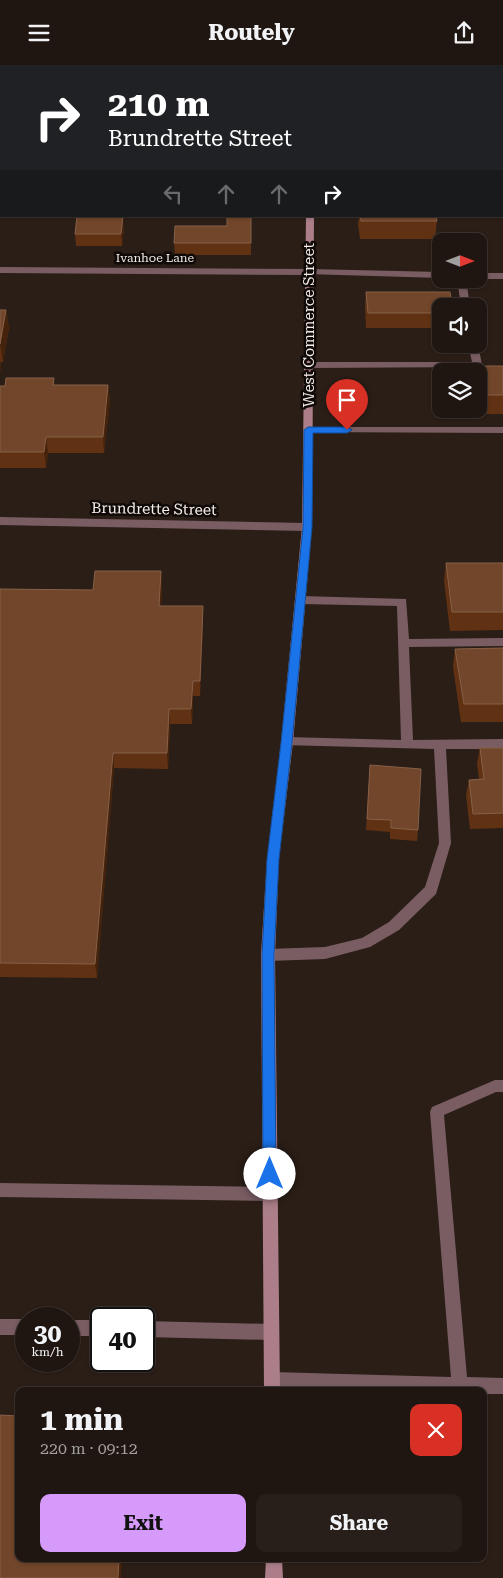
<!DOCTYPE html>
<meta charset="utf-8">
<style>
body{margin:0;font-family:"Roboto Serif",serif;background:#281f1a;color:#f1f3f6;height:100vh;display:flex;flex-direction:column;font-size:19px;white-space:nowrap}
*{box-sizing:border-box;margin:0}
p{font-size:16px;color:#a29f9f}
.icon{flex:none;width:28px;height:28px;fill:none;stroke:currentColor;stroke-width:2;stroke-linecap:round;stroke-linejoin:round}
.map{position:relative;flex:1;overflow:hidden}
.sheet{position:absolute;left:15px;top:1322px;width:472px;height:175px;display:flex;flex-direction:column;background:#201611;border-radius:10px;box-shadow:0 1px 4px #0004,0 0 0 1px #3d3531}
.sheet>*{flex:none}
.top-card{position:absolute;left:0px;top:0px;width:504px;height:152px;box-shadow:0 1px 4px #0004,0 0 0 1px #3d3531;background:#202124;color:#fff;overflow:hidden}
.needle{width:32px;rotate:90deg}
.controls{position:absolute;left:432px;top:168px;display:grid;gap:10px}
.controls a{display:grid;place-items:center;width:55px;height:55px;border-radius:10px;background:#201611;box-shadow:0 1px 4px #0004,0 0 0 1px #3d3531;font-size:25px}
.speed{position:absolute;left:15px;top:1242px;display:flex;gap:10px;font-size:25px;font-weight:700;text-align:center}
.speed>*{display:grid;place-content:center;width:65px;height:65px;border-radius:50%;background:#201611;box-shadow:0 1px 4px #0004,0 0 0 1px #3d3531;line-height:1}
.speed small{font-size:12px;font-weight:400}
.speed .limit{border:2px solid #111;border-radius:8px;background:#fff;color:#111}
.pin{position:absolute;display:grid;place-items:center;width:42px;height:42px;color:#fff;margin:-51px -21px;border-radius:50% 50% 50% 0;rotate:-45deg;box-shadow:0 0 5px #0007}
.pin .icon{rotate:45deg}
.me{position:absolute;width:55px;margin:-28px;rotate:0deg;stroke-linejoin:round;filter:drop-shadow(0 0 4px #0008)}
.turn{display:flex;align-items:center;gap:18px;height:105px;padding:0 25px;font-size:22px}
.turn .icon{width:65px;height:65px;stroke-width:2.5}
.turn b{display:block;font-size:35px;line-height:42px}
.lanes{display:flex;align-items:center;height:48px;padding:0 25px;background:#0003;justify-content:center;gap:25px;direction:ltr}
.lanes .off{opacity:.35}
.round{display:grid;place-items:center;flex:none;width:52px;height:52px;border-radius:10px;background:#281f1a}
.headline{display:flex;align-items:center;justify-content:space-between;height:85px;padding:0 25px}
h1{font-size:30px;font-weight:700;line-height:38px}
.cta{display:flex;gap:10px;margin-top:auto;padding:10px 25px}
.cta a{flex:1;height:58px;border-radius:10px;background:#d69bfa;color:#111;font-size:20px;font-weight:700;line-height:58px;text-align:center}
.cta a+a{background:#281f1a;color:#f1f3f6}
header{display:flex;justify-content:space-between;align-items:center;height:65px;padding:0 25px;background:#201611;font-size:22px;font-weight:700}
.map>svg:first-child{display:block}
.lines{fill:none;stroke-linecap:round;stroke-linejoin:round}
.lane{fill:#795d63;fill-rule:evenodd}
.street{fill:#795d63;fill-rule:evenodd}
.secondary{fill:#ab7e89;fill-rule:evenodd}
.wall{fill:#603213}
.shaded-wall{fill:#44220b}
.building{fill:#71462a;stroke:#866048}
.route{fill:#1a73e8;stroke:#114b97}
.labels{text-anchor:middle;stroke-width:5;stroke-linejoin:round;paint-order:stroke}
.far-street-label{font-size:12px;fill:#f7ede8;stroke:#0f0907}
.street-label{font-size:15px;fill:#f7ede8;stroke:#0f0907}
</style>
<header><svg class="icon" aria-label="menu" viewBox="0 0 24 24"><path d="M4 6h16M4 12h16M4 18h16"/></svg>Routely<svg class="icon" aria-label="share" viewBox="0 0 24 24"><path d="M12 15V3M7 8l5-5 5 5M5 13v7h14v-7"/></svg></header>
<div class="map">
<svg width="503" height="1513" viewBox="0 0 503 1513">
<rect width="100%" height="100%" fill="#2b1e17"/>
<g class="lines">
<path class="lane" d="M189,0H197V1H189Z
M224,0H232V1H224Z
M356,0H364V1H356Z
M309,204L441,207V213L306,209V205Z
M479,208H503V214H479Z
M457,214H466L470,241H461Z
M468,279H478L482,300L480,302L308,303L303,300L308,297H472Z
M301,531L406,534L409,574L503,573V581L409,582L413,675L503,674V684H446L451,778L436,829L399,865L370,882L325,894L268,896L263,894L261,890L263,886L268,884L325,882L362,873L389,857L425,822L439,778L434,684L283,680L281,677L287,672L401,675L397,541L301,539L295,535Z
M495,1015H503V1027H496L444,1050L467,1312L503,1313V1329H484V1326L272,1323L266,1321L264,1315L266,1309L272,1307L451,1312L430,1047L432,1042Z
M0,1118L270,1122L275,1124L277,1129L275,1134L270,1136L0,1132Z
M0,1254H26V1270H0Z
M69,1255H101V1271H69Z
M144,1256L271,1259L277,1262L279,1267L277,1272L271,1275L144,1272Z"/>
<path class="street" d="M0,202L309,204L314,207L309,210L0,208Z
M308,362H503V368L304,367V363Z
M0,452L307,458L312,462L307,466L0,460Z"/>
<path class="secondary" d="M282,0H290V1H282Z
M313,0H321V1H313Z
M0,99L1,100V105H0Z
M502,102H503V108H502Z
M0,125H1V131H0Z
M502,127H503V133H502Z
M306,151H314L312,462L293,677L279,794L275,890L280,1326H264L261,890L267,794L281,677L302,462Z
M266,1494H282L283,1513H265Z"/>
</g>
<path class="wall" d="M388,0H503V42L502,1H388Z
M251,151V190H175L174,178L227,161Z
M359,151H436L437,156L435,174H360L358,159Z
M124,163L122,181H76L75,169Z
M366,227L451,233L456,239V241H441V263H366L365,243Z
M0,245H6L9,263L3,297H1V301L0,307Z
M446,301H503V349H455L454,344H479V306H445Z
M54,313V320H108L110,336L104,388H48L46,403H0V321H5Z
M446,498H503V565L450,566L444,516Z
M161,506L162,522L161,541H203V557L200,631H193L192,659H170L168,704L114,703L97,913L0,912V524L93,525Z
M503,583V657H461L453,602L455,584Z
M480,683H503V763L470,764L466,730L469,715L479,714L477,698Z
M370,700L418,765L417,776L390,774V767L366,765Z"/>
<path class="shaded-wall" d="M1,0H6V1H1V23L0,30V5Z
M123,151L124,163L122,181L121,169Z
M6,245L9,263L3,297L0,279Z
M0,293L1,301L0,307Z
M108,320L110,336L104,388L103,372Z
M46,372L48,388L46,403L44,387Z
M161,506L162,522L160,556L159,541Z
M203,541V557L200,631V616Z
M193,616V631L192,659L191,644Z
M169,644L170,659L168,704L167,688Z
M113,688L114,703L97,913L95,899Z
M119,1494H122L121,1513H118Z"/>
<path class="building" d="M17,0H165V1H17Z
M391,0H503V27L502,1H391Z
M77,151H123L121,169H75Z
M227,151H251V178H174L175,161H227Z
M360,151H436L437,156H361Z
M366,227H450L451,233H455L456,239H452V241H441V248H368Z
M0,245H6L0,279Z
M446,301H503V330H479V306H446Z
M6,313H54L53,320H108L103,372H46L44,387H0V321H5Z
M446,498H503V547H452Z
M95,506H161L159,541H203L200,616H193L191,644H169L167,688H113L95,899L0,898V524L93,525Z
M503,583V639H464L455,584Z
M480,683H503V748L473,749L469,715L484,714Z
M370,700L421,704L418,765L391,763V755L367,754Z
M0,1350L19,1351V1494H119L118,1513H0Z"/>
<path class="route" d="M308,362H347L352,365L347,368H313L312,462L292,678L279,794L274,890L276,1109L274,1113L270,1115L265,1113L263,1109L262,890L267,794L281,678L303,462L304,365Z"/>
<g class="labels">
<g class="far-street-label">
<text x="155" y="197">Ivanhoe Lane</text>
</g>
<g class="street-label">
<text transform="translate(309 260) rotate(-90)" y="5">West Commerce Street</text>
<text transform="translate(154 444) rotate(1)" y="5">Brundrette Street</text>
</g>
</g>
</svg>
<div class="controls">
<a><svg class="needle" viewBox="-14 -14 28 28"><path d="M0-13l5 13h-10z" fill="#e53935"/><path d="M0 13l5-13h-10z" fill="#a29f9f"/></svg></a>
<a><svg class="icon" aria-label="sound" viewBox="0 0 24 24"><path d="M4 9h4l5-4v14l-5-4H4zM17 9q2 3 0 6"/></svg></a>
<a><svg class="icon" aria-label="layers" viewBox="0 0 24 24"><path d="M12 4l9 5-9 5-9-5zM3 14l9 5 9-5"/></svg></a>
</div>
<div class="speed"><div>30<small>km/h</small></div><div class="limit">40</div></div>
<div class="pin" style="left:347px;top:365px;background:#d93025"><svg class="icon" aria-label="arrive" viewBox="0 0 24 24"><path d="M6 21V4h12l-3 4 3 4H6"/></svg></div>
<svg class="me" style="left:270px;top:1109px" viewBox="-20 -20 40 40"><circle r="19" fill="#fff"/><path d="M0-13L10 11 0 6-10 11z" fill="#1a73e8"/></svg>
<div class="top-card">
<div class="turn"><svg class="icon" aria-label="right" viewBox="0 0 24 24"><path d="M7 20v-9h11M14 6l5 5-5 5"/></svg><div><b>210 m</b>Brundrette Street</div></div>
<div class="lanes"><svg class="icon off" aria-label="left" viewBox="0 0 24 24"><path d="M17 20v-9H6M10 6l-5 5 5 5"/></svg><svg class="icon off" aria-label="ahead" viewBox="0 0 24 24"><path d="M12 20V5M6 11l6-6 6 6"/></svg><svg class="icon off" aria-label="ahead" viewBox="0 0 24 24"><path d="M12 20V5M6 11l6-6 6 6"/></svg><svg class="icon" aria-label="right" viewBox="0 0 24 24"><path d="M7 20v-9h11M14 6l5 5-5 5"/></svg></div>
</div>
<section class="sheet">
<div class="headline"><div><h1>1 min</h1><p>220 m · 09:12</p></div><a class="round" style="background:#d93025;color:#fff"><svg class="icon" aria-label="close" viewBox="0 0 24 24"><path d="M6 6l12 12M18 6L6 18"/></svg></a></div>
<div class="cta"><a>Exit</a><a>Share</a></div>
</section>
</div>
